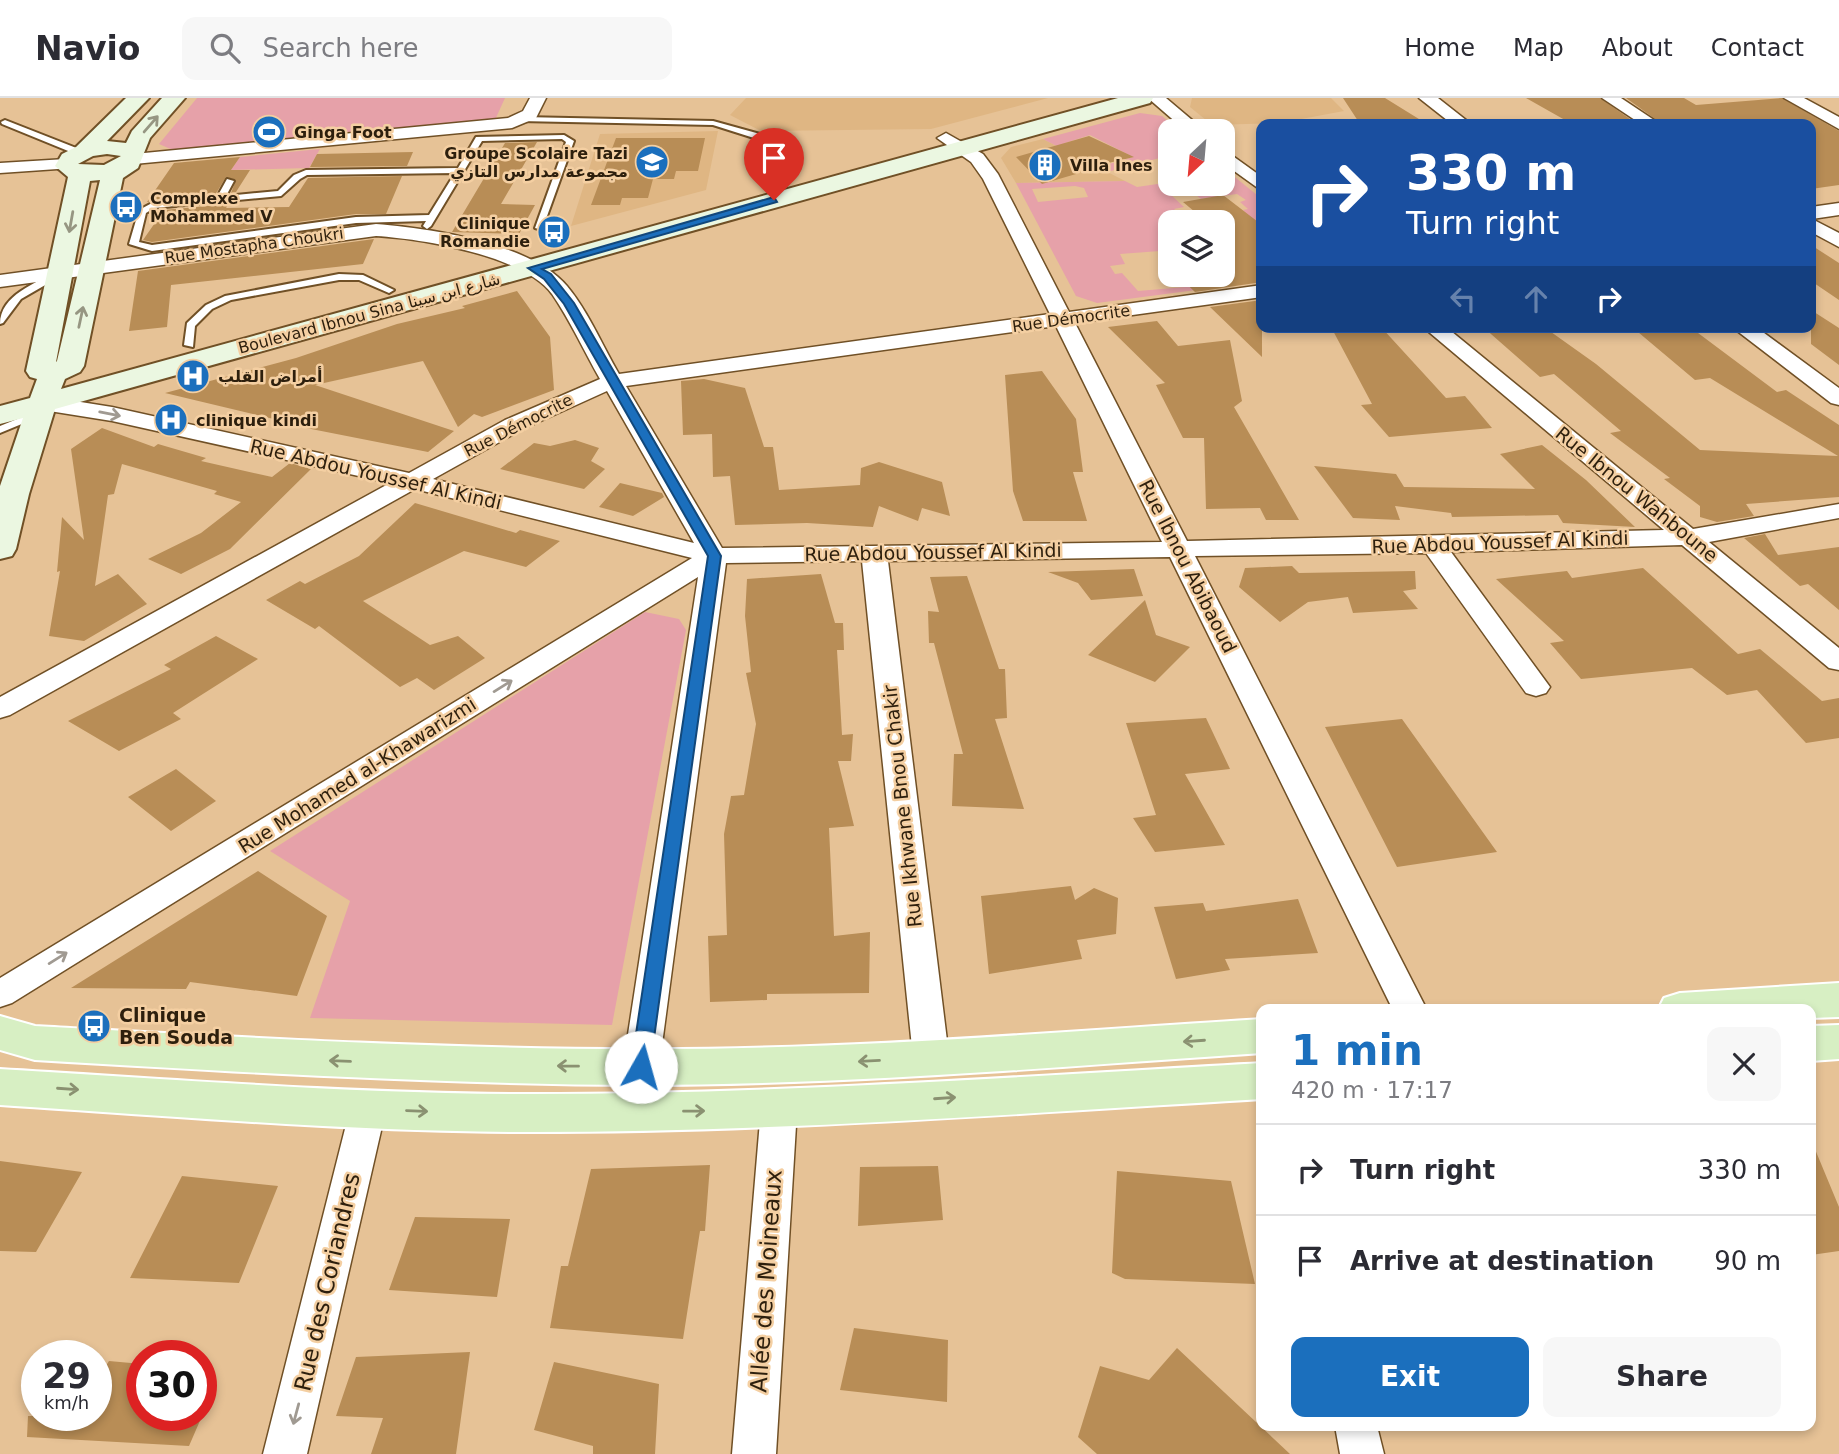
<!DOCTYPE html>
<meta charset="utf-8">
<style>
body{margin:0;font-family:"DejaVu Sans","Noto Sans Arabic",sans-serif;background:#f7f7f7;color:#2b2b33;height:100vh;display:flex;flex-direction:column;font-size:26px;white-space:nowrap}
*{box-sizing:border-box;margin:0}
p{font-size:23px;color:#7c7c81}
.icon{flex:none;width:38px;height:38px;fill:none;stroke:currentColor;stroke-width:2;stroke-linecap:round;stroke-linejoin:round}
.map{position:relative;flex:1;overflow:hidden}
.sheet{position:absolute;left:1256px;top:906px;width:560px;height:427px;display:flex;flex-direction:column;background:#fff;border-radius:14px;box-shadow:0 4px 10px #0003}
.sheet>*{flex:none}
.banner{position:absolute;left:1256px;top:21px;width:560px;height:214px;border-radius:14px;box-shadow:0 4px 10px #0003;background:#1a4fa0;color:#fff;overflow:hidden}
.needle{width:46px;rotate:206deg}
.fabs{position:absolute;left:1158px;top:21px;display:grid;gap:14px}
.fabs a{display:grid;place-items:center;width:77px;height:77px;border-radius:14px;background:#fff;box-shadow:0 4px 10px #0003;font-size:35px}
.speed{position:absolute;left:21px;top:1242px;display:flex;gap:14px;font-size:35px;font-weight:700;text-align:center}
.speed>*{display:grid;place-content:center;width:91px;height:91px;border-radius:50%;background:#fff;box-shadow:0 4px 10px #0003;line-height:1}
.speed small{font-size:18px;font-weight:400}
.speed .limit{border:10px solid #d22;background:#fff;color:#111}
.pin{position:absolute;display:grid;place-items:center;width:60px;height:60px;color:#fff;margin:-72px -30px;border-radius:50% 50% 50% 0;rotate:-45deg;box-shadow:0 0 7px #0007}
.pin .icon{rotate:45deg}
.me{position:absolute;width:77px;margin:-38px;rotate:7deg;stroke-linejoin:round;filter:drop-shadow(0 0 5px #0008)}
.turn{display:flex;align-items:center;gap:24px;height:147px;padding:0 35px;font-size:32px}
.turn .icon{width:91px;height:91px;stroke-width:2.5}
.turn b{display:block;font-size:49px;line-height:60px}
.lanes{display:flex;align-items:center;height:66px;padding:0 35px;background:#0003;justify-content:center;gap:35px;direction:ltr}
.lanes .off{opacity:.35}
.round{display:grid;place-items:center;flex:none;width:74px;height:74px;border-radius:14px;background:#f7f7f7}
.headline{display:flex;align-items:center;justify-content:space-between;height:119px;padding:0 35px}
h1{font-size:42px;font-weight:600;line-height:52px;color:#1b6fbd}
.action{display:flex;gap:14px;margin-top:auto;padding:14px 35px}
.action a{flex:1;height:80px;border-radius:14px;background:#1b6fbd;color:#fff;font-size:28px;font-weight:600;line-height:80px;text-align:center}
.action a+a{background:#f7f7f7;color:#2b2b33}
ul{padding:0;list-style:none}
li{display:flex;align-items:center;gap:21px;height:91px;padding:0 35px;border-top:2px solid #e1e1e2}
li div{flex:1}
li b{display:block;font-size:26px}
li em{font-style:normal}
header{display:flex;align-items:center;gap:42px;box-sizing:border-box;height:98px;padding:0 35px;background:#fff;border-bottom:2px solid #e1e1e2}
header strong{font-size:33px}
nav{display:flex;gap:38px;margin-inline-start:auto;font-size:24px}
.search{width:490px;height:63px;background:#f7f7f7;display:flex;align-items:center;gap:18px;box-sizing:border-box;padding:0 24px;border-radius:14px;color:#7c7c81;font-size:26px}
.map>svg:first-child{display:block}
.built{fill:#dfb683}
.green{fill:#e6a1a9;fill-rule:evenodd}
.building{fill:#b88d56}
.lines{fill:none;stroke-linecap:round;stroke-linejoin:round}
.lane-casing{stroke:#705026;stroke-width:4}
.street-casing{stroke:#705026;stroke-width:3}
.secondary-casing{stroke:#705026;stroke-width:4}
.primary-casing{stroke:#fff;stroke-width:4}
.lane{fill:#fff;fill-rule:evenodd}
.street{fill:#fff;fill-rule:evenodd}
.secondary{fill:#ebf7e1;fill-rule:evenodd}
.primary{fill:#d7efc3;fill-rule:evenodd}
.oneway{stroke:#969682}
.oneway2{stroke:#a09a92}
.oneway3{stroke:#8a9171}
.route{fill:#1b6fbd;stroke:#12487b;stroke-width:2}
.labels{text-anchor:middle;stroke-width:5;stroke-linejoin:round;paint-order:stroke}
.far-poi-label{font-size:16px;font-weight:bold;fill:#2d1f0d;stroke:#f4cfa2;text-anchor:start}
.far-street-label{font-size:16px;fill:#2d1f0d;stroke:#f4cfa2}
.street-label{font-size:19px;fill:#2d1f0d;stroke:#f4cfa2}
.poi-label{font-size:19px;font-weight:bold;fill:#2d1f0d;stroke:#f4cfa2;text-anchor:start}
.near-street-label{font-size:23px;fill:#2d1f0d;stroke:#f4cfa2}
</style>
<header>
<strong>Navio</strong>
<div class="search"><svg class="icon" aria-label="search" viewBox="0 0 24 24"><circle cx="10" cy="10" r="6"/><path d="M15 15l6 6"/></svg>Search here</div>
<nav><a>Home</a><a>Map</a><a>About</a><a>Contact</a></nav>
</header>
<div class="map">
<svg width="1839" height="1356" viewBox="0 0 1839 1356">
<rect width="100%" height="100%" fill="#e6c296"/>
<path class="built" d="M746,0H1048L931,31L761,33L730,17Z
M1192,0H1331L1344,13L1280,25L1212,27L1190,9Z
M718,33L706,92L571,128L600,36Z
M1043,41L1125,83L1016,85L1001,60L1011,49Z"/>
<path class="green" d="M197,0H505L495,22L175,53L159,46Z
M1140,15L1162,18L1180,33H1171V57L1107,74L1043,41ZM1090,37L1133,59L1109,66L1065,45Z
M320,51L309,70L231,72L240,59Z
M1231,76L1262,101V129L1211,124L1249,118L1243,112L1248,111L1240,104L1246,102L1237,96L1201,101L1191,93L1170,96L1184,109L1174,111L1187,122L1201,119L1207,124H1171V169L1160,153L1120,156L1125,166L1110,168L1115,176L1122,175L1138,193L1197,188L1190,177H1207L1219,189L1097,205L1076,198L1016,85L1125,83L1137,89L1171,84L1189,89L1200,87L1205,92L1234,88L1223,80V77ZM1075,88L1084,90L1088,99L1038,104L1032,91Z
M645,514L679,521L686,532L612,927L310,920L350,803L270,753Z"/>
<path class="building" d="M1343,0H1385L1427,26H1360Z
M1526,0H1600L1637,26H1572Z
M1626,0H1684L1696,7L1782,0L1839,33V87L1811,91V26H1662Z
M1089,38L1134,59L1074,73L1076,76L1042,86L1016,59Z
M616,40H705L698,73H676L674,81H653L648,100H622L620,107H591Z
M537,44L501,106L535,107L519,136L452,134L505,45Z
M413,54L407,68L310,69L317,56Z
M240,59L231,72H250L236,94L231,95L236,82L226,79L215,97L147,104L174,65Z
M402,78L386,116H356L152,144L143,142L164,112L229,106L226,110L289,109L308,80Z
M1223,97L1262,127V184L1195,194L1177,177H1223V124H1207L1183,104Z
M374,141L363,166L171,187L167,229L129,233L138,173Z
M1811,147L1839,165V202L1811,183Z
M517,193L550,239L554,292L482,319L474,316L458,329L423,263L315,287L454,333L428,354L301,329L303,328L165,295L296,260L397,226L465,210L462,208Z
M1262,202V259L1210,209Z
M1811,212L1839,230V267L1811,246Z
M1157,223L1178,248L1230,242L1242,303L1234,309L1299,422H1266L1260,410L1206,411L1204,340H1183L1156,287L1165,285L1108,229Z
M1331,229H1381L1446,300L1465,298L1492,330L1389,339L1361,307L1372,306Z
M1483,229H1544L1596,266L1700,352L1838,358L1710,280L1695,282L1632,229H1690L1777,294L1786,292L1839,327V399L1746,406L1754,418L1717,424L1700,419V408L1664,381L1670,380L1610,335L1621,333L1554,276L1540,279Z
M1042,273L1076,321L1083,374H1073L1087,423H1023L1013,393L1005,277Z
M704,281L745,290L764,349H773L779,392L860,387L861,370L879,364L942,384L950,418L922,410L918,423L879,408L873,429L807,425L735,427L730,378L713,379L712,336L683,337L681,283Z
M102,330L154,349L158,346L206,360L201,363L272,379L290,365L311,371L230,451L181,476L148,461L201,435L241,404L214,396L217,393L122,366L114,396L108,397L95,488L118,476L147,506L84,543L49,538L60,473L57,474L62,419L84,442L71,351Z
M575,342L599,350L591,363L605,371L584,391L500,371L534,345L550,348Z
M1542,347L1586,382L1635,429L1563,425L1558,417L1452,419L1451,415L1395,408L1400,422L1353,420L1314,368L1396,376L1404,389L1535,391L1500,356Z
M620,385L662,395L664,399L633,418L599,409Z
M415,405L516,435L520,432L560,443L526,469L464,453L363,503L430,547L458,538L485,560L434,592L417,580L400,589L319,528L315,531L266,502L300,483L305,486L359,458Z
M1765,436L1778,457L1839,449V512L1808,486L1800,488L1744,440Z
M1292,468L1299,475L1415,473L1416,491L1403,493L1418,511L1353,515L1348,499L1308,504L1280,524L1239,489L1245,470Z
M1643,470L1738,556L1760,551L1822,603L1839,600V640L1806,645L1757,592L1727,597L1692,570L1581,581L1550,545L1564,543L1496,481L1567,473L1572,480Z
M1134,471L1143,498L1091,502L1078,485L1048,474Z
M821,476L835,525H843L844,552H837L842,637L853,636L851,663H838L854,728L829,730L834,838L870,834L869,895L767,896V902L710,904L708,838L727,837L724,736L731,698L744,697L756,626L746,575L751,574L745,518L747,481Z
M967,478L999,571H1005L1007,620L995,621L1024,711L952,708L954,656H963L934,545H929L928,513L939,514L930,479Z
M1145,502L1156,537L1190,549L1155,584L1088,557Z
M216,538L258,561L173,615L181,621L119,653L68,623L171,571L164,567Z
M1206,620L1230,671L1185,676L1225,747L1155,754L1133,720L1156,717L1126,625Z
M1402,621L1497,754L1397,769L1325,629Z
M176,671L216,703L171,733L128,699Z
M258,773L327,818L297,898L190,884L186,891L71,890Z
M1071,788L1075,802L1094,790L1118,800L1116,836L1077,842L1082,861L989,876L981,798Z
M1298,801L1318,855L1225,861L1230,872L1176,881L1154,809L1203,805L1206,813Z
M1812,1044L1839,1109V1153L1811,1157Z
M0,1063L82,1074L36,1154L0,1153Z
M710,1067L705,1133H700L683,1241L550,1230L561,1168H568L591,1071Z
M938,1068L943,1122L858,1128L860,1069Z
M1117,1073L1231,1083L1255,1186L1125,1181L1112,1175Z
M182,1078L278,1088L239,1185L130,1180Z
M415,1119L510,1121L497,1199L389,1192Z
M854,1230L948,1242L947,1304L840,1292Z
M1177,1250L1290,1356H1097L1078,1339L1100,1268L1149,1282Z
M470,1254L456,1356H371L383,1320L336,1318L356,1259Z
M109,1263L142,1266V1318H202L189,1348L27,1339L28,1318H96V1283Z
M554,1264L659,1286L655,1356H593V1348L534,1332Z"/>
<g class="lines">
<defs>
<path id="lane" d="M522,19L713,23L760,36L785,56L778,58L754,40L713,27L519,23V19Z
M5,22L84,53L85,55L78,57L2,26L1,24Z
M564,37L574,43L542,132L535,130L566,44L562,41L482,43L431,128L427,131L423,128L426,123L356,125L152,153L129,146L139,112L152,105L217,99L227,81L234,83L226,98L278,93L294,77L306,72L458,70L476,39ZM455,75L429,117L356,119L152,147L139,144L146,115L154,110L281,98L300,81L307,77Z
M58,173L66,175L21,201L3,225L0,226C0,197 36,185 58,173Z
M339,176L363,177L394,192L389,195L359,182H339L231,202L212,211L195,228L193,249L184,247L187,225L206,207L225,198Z
M37,313L42,316L41,318L0,335V328Z"/>
<path id="street" d="M530,0H546L536,20L512,30L134,66L125,61L134,56L508,20L523,13Z
M1148,0H1166L1205,33H1186Z
M1419,0H1438L1471,26H1452Z
M1602,0H1621L1660,26H1641Z
M1784,0H1804L1839,19V31Z
M946,35L983,56L998,76L1069,214L1262,187V199L1075,225L1187,443L1664,432L1423,229H1446L1693,431L1839,406V420L1709,444L1839,550V572L1829,570L1682,447L1451,454L1550,589L1546,595L1536,598L1526,595L1426,455L1195,458L1427,912H1393L1170,459L888,463L949,959L943,969L931,973L919,969L913,959L862,463L726,465L659,969L654,979L641,983L628,979L623,969L698,479L12,905L0,909V880L692,460L415,391L10,617L0,620V599L390,385L112,323L43,312L35,310L32,305L35,300L43,298L112,309L409,375L505,322L600,281C584,253 570,222 552,196C523,157 422,141 376,138L0,189V177L376,126C429,130 531,145 567,188C588,213 602,247 619,276L1050,216L983,81L971,64L937,40ZM1056,228L1162,444L722,450L626,288ZM607,293L694,445L433,381L521,332Z
M1223,51L1262,79V93L1223,65Z
M66,61L72,62L75,66L72,70L0,75V65Z
M1839,105V117L1812,121L1839,135V149L1811,134V109Z
M1732,229H1756L1839,290V307L1831,305Z
M368,996L381,1001L386,1011L307,1356H263L350,1011L355,1001Z
M779,996L792,1001L797,1011L776,1356H732L761,1011L766,1001Z
M1335,1328H1377L1384,1356H1340Z"/>
<path id="secondary" d="M126,0H149L107,43L126,45L132,33L162,0H185L150,40L138,70L123,80L84,268L80,274L65,281L61,291L1118,0H1153L1150,5L55,311L29,396L16,451L12,458L0,461V388L23,320L0,326V308L30,300L37,281L30,279L26,273L68,79L55,68L62,56L76,49ZM107,56L121,58L104,67L78,66L93,58ZM100,82L57,263L56,264L90,83Z"/>
<path id="primary" d="M1839,885V919L1811,920V912H1658L1664,900L1680,895Z
M0,918L35,928C236,939 437,951 639,951C847,952 1055,934 1262,921V955C1055,969 847,987 639,987C437,986 236,974 35,962L0,952Z
M1839,927V961L1811,963V928Z
M1262,965V1001C1013,1016 763,1035 513,1034C342,1033 171,1018 0,1007V971C171,981 342,995 513,996C763,997 1013,979 1262,965Z"/>
</defs>
<use href="#lane" class="lane-casing"/>
<use href="#street" class="street-casing"/>
<use href="#secondary" class="secondary-casing"/>
<use href="#primary" class="primary-casing"/>
<use href="#lane" class="lane"/>
<use href="#street" class="street"/>
<use href="#secondary" class="secondary"/>
<use href="#primary" class="primary"/>
</g>
<defs><path id="oneway-shaft" d="M-6 0H5M1.5-3L5.5 0L1.5 3" fill="none" stroke-width="1.6" stroke-linecap="round" stroke-linejoin="round" transform="scale(1.75)"/></defs>
<g class="oneway">
<use href="#oneway-shaft" transform="translate(151 26) rotate(-49)"/>
<use href="#oneway-shaft" transform="translate(71 124) rotate(100)"/>
<use href="#oneway-shaft" transform="translate(81 219) rotate(-78)"/>
</g>
<g class="oneway2">
<use href="#oneway-shaft" transform="translate(110 316) rotate(11)"/>
<use href="#oneway-shaft" transform="translate(503 588) rotate(-32)"/>
<use href="#oneway-shaft" transform="translate(58 860) rotate(-32)"/>
<use href="#oneway-shaft" transform="translate(296 1316) rotate(105)"/>
</g>
<g class="oneway3">
<use href="#oneway-shaft" transform="translate(1194 943) rotate(176)"/>
<use href="#oneway-shaft" transform="translate(340 963) rotate(-178)"/>
<use href="#oneway-shaft" transform="translate(869 963) rotate(177)"/>
<use href="#oneway-shaft" transform="translate(568 968) rotate(-179)"/>
<use href="#oneway-shaft" transform="translate(68 991) rotate(4)"/>
<use href="#oneway-shaft" transform="translate(945 1000) rotate(-4)"/>
<use href="#oneway-shaft" transform="translate(417 1013) rotate(2)"/>
<use href="#oneway-shaft" transform="translate(694 1013) rotate(-1)"/>
</g>
<path class="route" d="M774,99L777,104L542,171L551,176L574,205L721,458L650,969L641,977L631,969L708,458L564,206L544,181L528,170Z"/>
<defs>
<symbol id="stadium-disc" viewBox="-11 -11 22 22"><circle r="9.5" fill="#1b6fbd" stroke="#f4cfa2"/><path d="M0-5a6.5 5 0 1 0 0 10a6.5 5 0 1 0 0-10ZM-3.5-1.8h7v3.6h-7Z" fill="#fff"/></symbol>
<symbol id="school-disc" viewBox="-11 -11 22 22"><circle r="9.5" fill="#1b6fbd" stroke="#f4cfa2"/><path d="M0-5L7-2L0 1L-7-2ZM-4 1L0 2.5L4 1V4Q0 6-4 4Z" fill="#fff"/></symbol>
<symbol id="building-disc" viewBox="-11 -11 22 22"><circle r="9.5" fill="#1b6fbd" stroke="#f4cfa2"/><path d="M-4-6H4V6H1V3H-1V6H-4ZM-2.5-4.3h1.7v1.8h-1.7ZM.8-4.3h1.7v1.8H.8ZM-2.5-1h1.7V.8h-1.7ZM.8-1h1.7V.8H.8Z" fill="#fff"/></symbol>
<symbol id="bus-disc" viewBox="-11 -11 22 22"><circle r="9.5" fill="#1b6fbd" stroke="#f4cfa2"/><path d="M-5-6H5V4H4V6H2V4H-2V6H-4V4H-5ZM-3.5-4V0h7V-4ZM-3.5 1.2v1.5H-2V1.2ZM2 1.2v1.5H3.5V1.2Z" fill="#fff"/></symbol>
<symbol id="hospital-disc" viewBox="-11 -11 22 22"><circle r="9.5" fill="#1b6fbd" stroke="#f4cfa2"/><path d="M-5-5h3v3.5h4V-5h3V5h-3V1.5h-4V5h-3Z" fill="#fff"/></symbol>
</defs>
<g fill-rule="evenodd">
<use href="#stadium-disc" x="250" y="15" width="38" height="38"/>
<use href="#school-disc" x="633" y="45" width="38" height="38"/>
<use href="#building-disc" x="1026" y="48" width="38" height="38"/>
<use href="#bus-disc" x="107" y="90" width="38" height="38"/>
<use href="#bus-disc" x="535" y="115" width="38" height="38"/>
<use href="#hospital-disc" x="174" y="259" width="38" height="38"/>
<use href="#hospital-disc" x="152" y="303" width="38" height="38"/>
<use href="#bus-disc" x="75" y="909" width="38" height="38"/>
</g>
<g class="labels">
<g class="far-poi-label">
<text x="294" y="40">Ginga Foot</text>
<text x="628" y="61" text-anchor="end">Groupe Scolaire Tazi<tspan x="628" dy="18">مجموعة مدارس التازي</tspan></text>
<text x="1070" y="73">Villa Ines</text>
<text x="150" y="106">Complexe<tspan x="150" dy="18">Mohammed V</tspan></text>
<text x="530" y="131" text-anchor="end">Clinique<tspan x="530" dy="18">Romandie</tspan></text>
<text x="218" y="284">أمراض القلب</text>
<text x="196" y="328">clinique kindi</text>
</g>
<g class="far-street-label">
<text transform="translate(254 147) rotate(-8)" y="6">Rue Mostapha Choukri</text>
<text transform="translate(369 215) rotate(-15)" y="6">Boulevard Ibnou Sina شارع ابن سينا</text>
<text transform="translate(1071 220) rotate(-8)" y="6">Rue Démocrite</text>
<text transform="translate(518 327) rotate(-27)" y="6">Rue Démocrite</text>
</g>
<g class="street-label">
<text transform="translate(376 376) rotate(13)" y="7">Rue Abdou Youssef Al Kindi</text>
<text transform="translate(1637 396) rotate(39)" y="7">Rue Ibnou Wahboune</text>
<text transform="translate(1500 444) rotate(-2)" y="7">Rue Abdou Youssef Al Kindi</text>
<text transform="translate(933 454) rotate(-1)" y="7">Rue Abdou Youssef Al Kindi</text>
<text transform="translate(1188 468) rotate(63)" y="7">Rue Ibnou Abibaoud</text>
<text transform="translate(357 677) rotate(-32)" y="7">Rue Mohamed al-Khawarizmi</text>
<text transform="translate(902 708) rotate(-96)" y="7">Rue Ikhwane Bnou Chakir</text>
</g>
<g class="poi-label">
<text x="119" y="924">Clinique<tspan x="119" dy="22">Ben Souda</tspan></text>
</g>
<g class="near-street-label">
<text transform="translate(766 1183) rotate(-86)" y="8">Allée des Moineaux</text>
<text transform="translate(327 1184) rotate(-77)" y="8">Rue des Coriandres</text>
</g>
</g>
</svg>
<div class="fabs">
<a><svg class="needle" viewBox="-14 -14 28 28"><path d="M0-13l5 13h-10z" fill="#e53935"/><path d="M0 13l5-13h-10z" fill="#7c7c81"/></svg></a>
<a><svg class="icon" aria-label="layers" viewBox="0 0 24 24"><path d="M12 4l9 5-9 5-9-5zM3 14l9 5 9-5"/></svg></a>
</div>
<div class="speed"><div>29<small>km/h</small></div><div class="limit">30</div></div>
<div class="pin" style="left:774px;top:102px;background:#d93025"><svg class="icon" aria-label="arrive" viewBox="0 0 24 24"><path d="M6 21V4h12l-3 4 3 4H6"/></svg></div>
<svg class="me" style="left:641px;top:969px" viewBox="-20 -20 40 40"><circle r="19" fill="#fff"/><path d="M0-13L10 11 0 6-10 11z" fill="#1b6fbd"/></svg>
<div class="banner">
<div class="turn"><svg class="icon" aria-label="right" viewBox="0 0 24 24"><path d="M7 20v-9h11M14 6l5 5-5 5"/></svg><div><b>330 m</b>Turn right</div></div>
<div class="lanes"><svg class="icon off" aria-label="left" viewBox="0 0 24 24"><path d="M17 20v-9H6M10 6l-5 5 5 5"/></svg><svg class="icon off" aria-label="ahead" viewBox="0 0 24 24"><path d="M12 20V5M6 11l6-6 6 6"/></svg><svg class="icon" aria-label="right" viewBox="0 0 24 24"><path d="M7 20v-9h11M14 6l5 5-5 5"/></svg></div>
</div>
<section class="sheet">
<div class="headline"><div><h1>1 min</h1><p>420 m · 17:17</p></div><a class="round"><svg class="icon" aria-label="close" viewBox="0 0 24 24"><path d="M6 6l12 12M18 6L6 18"/></svg></a></div>
<ul>
<li><svg class="icon" aria-label="right" viewBox="0 0 24 24"><path d="M7 20v-9h11M14 6l5 5-5 5"/></svg><div><b>Turn right</b></div><em>330 m</em></li>
<li><svg class="icon" aria-label="arrive" viewBox="0 0 24 24"><path d="M6 21V4h12l-3 4 3 4H6"/></svg><div><b>Arrive at destination</b></div><em>90 m</em></li>
</ul>
<div class="action"><a>Exit</a><a>Share</a></div>
</section>
</div>
